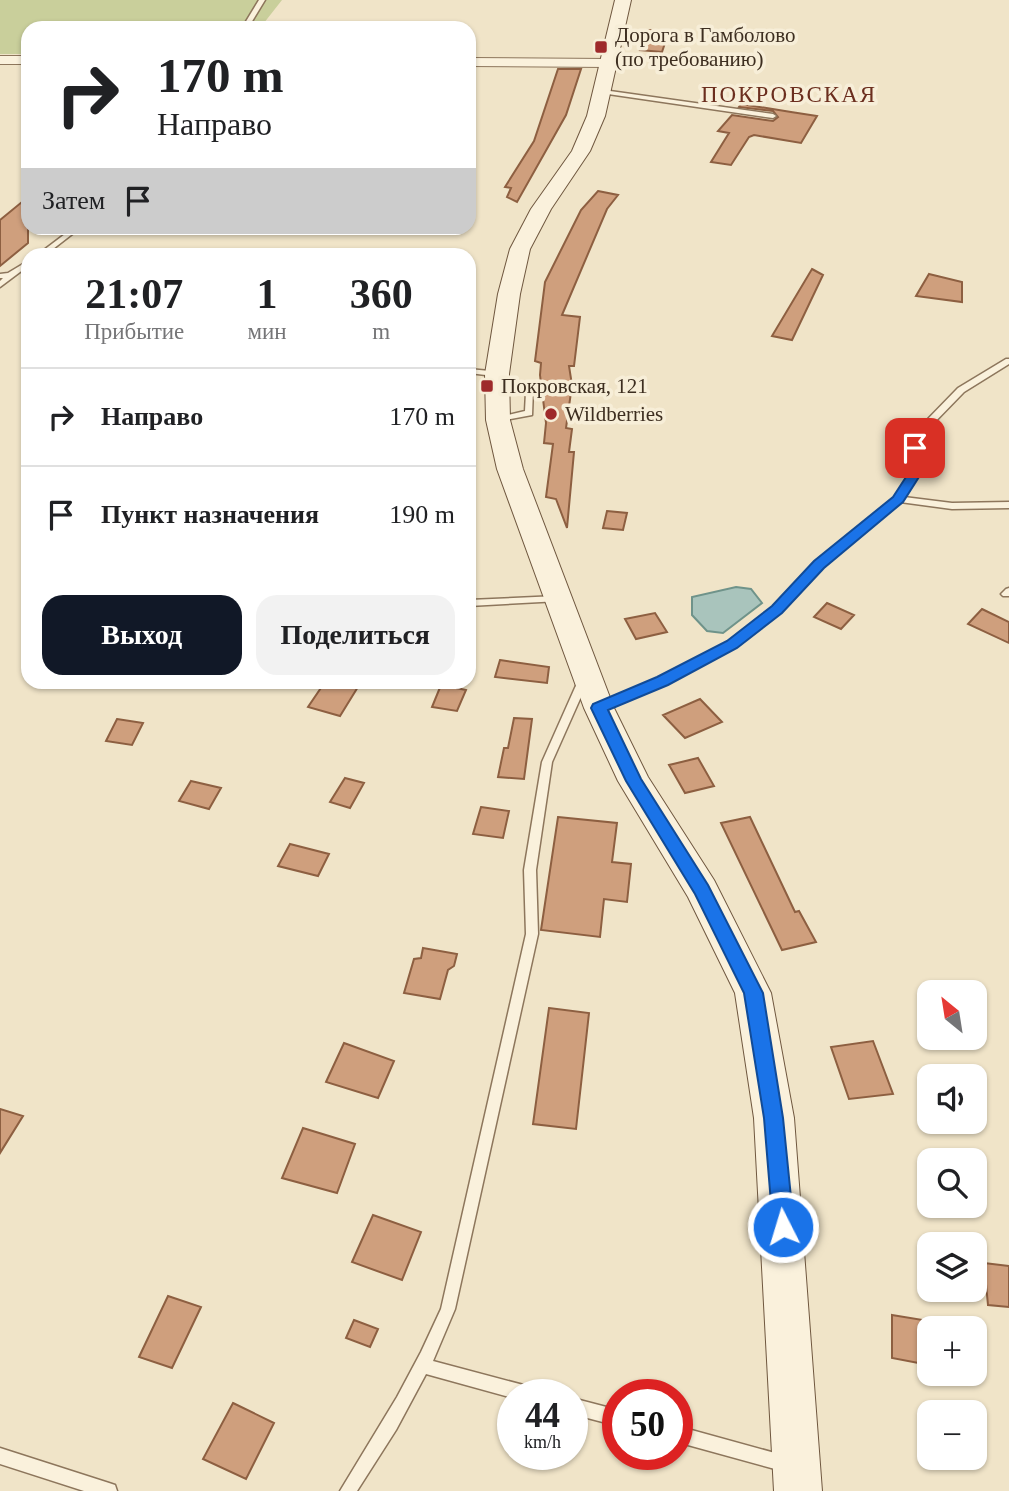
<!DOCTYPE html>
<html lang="ru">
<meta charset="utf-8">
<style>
body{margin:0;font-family:"Times New Roman",serif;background:#f2f2f2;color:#202124;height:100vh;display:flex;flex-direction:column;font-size:26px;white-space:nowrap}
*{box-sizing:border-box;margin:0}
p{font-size:23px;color:#757577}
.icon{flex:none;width:38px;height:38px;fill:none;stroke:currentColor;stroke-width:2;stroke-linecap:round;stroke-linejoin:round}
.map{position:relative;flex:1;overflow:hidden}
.details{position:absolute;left:21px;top:248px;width:455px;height:441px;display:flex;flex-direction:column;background:#fff;border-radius:21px;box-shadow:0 2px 5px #0004}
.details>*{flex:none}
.guide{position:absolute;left:21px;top:21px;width:455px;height:214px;border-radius:21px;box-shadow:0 2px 5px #0004;background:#fff;color:#202124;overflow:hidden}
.needle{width:46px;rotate:330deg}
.buttons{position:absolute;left:917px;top:980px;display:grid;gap:14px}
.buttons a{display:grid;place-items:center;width:70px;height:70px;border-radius:14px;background:#fff;box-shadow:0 2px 5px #0004;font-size:35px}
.speed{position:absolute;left:497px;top:1379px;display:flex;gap:14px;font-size:35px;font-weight:700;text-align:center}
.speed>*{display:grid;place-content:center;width:91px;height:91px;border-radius:50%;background:#fff;box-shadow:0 2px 5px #0004;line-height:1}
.speed small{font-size:18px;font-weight:400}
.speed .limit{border:10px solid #d22;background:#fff;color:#111}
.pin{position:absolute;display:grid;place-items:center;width:60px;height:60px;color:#fff;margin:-30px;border-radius:14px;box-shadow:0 4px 10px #0006}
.me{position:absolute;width:77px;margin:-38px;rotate:355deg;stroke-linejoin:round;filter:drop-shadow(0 0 5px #0008)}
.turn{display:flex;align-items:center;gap:24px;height:147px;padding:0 21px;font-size:32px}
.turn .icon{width:91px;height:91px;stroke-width:2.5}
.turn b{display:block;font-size:49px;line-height:60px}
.then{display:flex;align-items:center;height:66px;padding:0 21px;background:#0003;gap:14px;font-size:26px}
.eta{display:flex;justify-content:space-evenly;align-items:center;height:119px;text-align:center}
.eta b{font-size:42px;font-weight:800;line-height:49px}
.button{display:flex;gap:14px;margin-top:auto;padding:14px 21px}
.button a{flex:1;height:80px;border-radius:21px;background:#111827;color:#fff;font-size:28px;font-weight:800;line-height:80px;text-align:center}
.button a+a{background:#f2f2f2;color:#202124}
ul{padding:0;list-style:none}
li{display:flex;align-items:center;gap:21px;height:98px;padding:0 21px;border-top:2px solid #e0e0e0}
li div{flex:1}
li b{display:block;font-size:26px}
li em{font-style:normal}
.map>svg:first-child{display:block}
.green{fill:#c9cf9b}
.water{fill:#a9c4bc;stroke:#6f938a;stroke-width:2}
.building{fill:#cf9f7d;stroke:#8d5f41;stroke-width:2}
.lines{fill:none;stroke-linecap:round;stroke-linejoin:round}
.service-casing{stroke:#8d765c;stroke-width:3}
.minor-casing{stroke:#8d765c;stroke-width:2}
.secondary-casing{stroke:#6f573f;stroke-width:2}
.service{fill:#faf1dc;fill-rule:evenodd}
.minor{fill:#faf1dc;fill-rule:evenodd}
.secondary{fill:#faf1dc;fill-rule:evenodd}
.route{fill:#1a73e8;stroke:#114b97;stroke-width:2}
.poi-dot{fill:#9e2a2b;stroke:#f7eed8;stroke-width:2.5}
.labels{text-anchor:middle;stroke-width:7;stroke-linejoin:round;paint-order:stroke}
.far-poi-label{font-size:21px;fill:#3d2e20;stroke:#f7eed8;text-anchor:start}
.far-quarter-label{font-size:23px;letter-spacing:2px;fill:#6b2e1e;stroke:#f7eed8}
</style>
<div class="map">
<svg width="1009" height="1491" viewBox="0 0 1009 1491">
<rect width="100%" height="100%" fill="#f0e4c8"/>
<path class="green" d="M0,0H282L260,28H28V54H0Z"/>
<path class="water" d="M736,587L751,589L762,603L723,633L707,631L692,615V597Z"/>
<path class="building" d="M647,30L669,31L662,52L640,50Z
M558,69H581L566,115L517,202L507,197L511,188L505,187L534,141Z
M741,104L791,112L817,116L801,143L754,135L749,137L731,165L711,162L729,133L718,131L732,115L773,121L778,117L773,111L739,107Z
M598,191L618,195L607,209L562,315L580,317L574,366H569L572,385L566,428L572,429L569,452H574L567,528L556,499L546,497L553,444L544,443L546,423L540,375L541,363L535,361L545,282L581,210Z
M28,197V243L0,266V220Z
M812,269L823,275L792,340L772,336Z
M929,274L962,282V302L916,296Z
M607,511L627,513L623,530L603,528Z
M827,603L854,615L841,629L814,617Z
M982,609L1009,622V643L968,624Z
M655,613L667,632L636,639L625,619Z
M500,660L549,667L547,683L495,677Z
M325,682H361L340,716L308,707Z
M441,685L466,690L457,711L432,707Z
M700,699L722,722L685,738L663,715Z
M514,718L532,719L524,779L498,777L504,748H508Z
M117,719L143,723L132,745L106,741Z
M698,758L714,786L685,793L669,765Z
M345,778L364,783L350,808L330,802Z
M191,781L221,788L209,809L179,801Z
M481,807L509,811L503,838L473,834Z
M558,817L617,823L612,862L631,864L627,902L604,899L600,937L541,930Z
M750,817L795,912L799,911L816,942L782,950L721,823Z
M290,844L329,854L318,876L278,866Z
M423,948L457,954L454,966L448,970L440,999L404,993L414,959L421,958Z
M549,1008L589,1013L576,1129L533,1124Z
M873,1041L893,1094L849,1099L831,1047Z
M344,1043L394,1061L378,1098L326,1082Z
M0,1109L23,1116L0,1153Z
M303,1128L355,1144L337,1193L282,1178Z
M373,1215L421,1232L402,1280L352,1262Z
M984,1263L1009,1266V1307L988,1305Z
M168,1296L201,1307L172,1368L139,1357Z
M892,1315L929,1321V1365L892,1358Z
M354,1320L378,1329L370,1347L346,1338Z
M233,1403L274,1423L246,1479L203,1459Z"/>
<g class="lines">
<defs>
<path id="service" d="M259,0H265L248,28H242Z
M603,90L773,114L776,116L773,118L601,93L600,92Z
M73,228H80L44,256H36Z
M28,261V266L0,287V281L3,278H0V274L8,273Z
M1006,359H1009V364L964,392L930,427L919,448L916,477L904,497L952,503L1009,502V508L952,509L900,502L822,567L780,612L735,647L666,683L605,710H597L596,707L597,704L658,679L729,643L774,608L816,563L895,497L908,477L911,448L923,424L958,388Z
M469,369L500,372L501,374L533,389L532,415L495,422V418L525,411L526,392L494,376L469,373Z
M1009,588V596H1003L1001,594L1006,589Z
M557,596L562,599L560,601L469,606V600Z
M583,678L588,681L552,762L536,870L538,934L455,1309L433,1361L531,1387L536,1390L538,1395H513V1398L426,1374L396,1430L357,1491H340L397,1397L421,1352L441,1309L526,934L524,870L542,762L578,681Z
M572,1398L618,1410V1426L572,1414Z
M677,1426L786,1456L792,1458L794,1464L792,1470L786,1472L677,1442Z
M0,1448L109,1483L115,1485L117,1491H84L0,1464Z"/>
<path id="minor" d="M0,56H28V64H0Z
M469,58L608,59L614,63L608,67L469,66Z"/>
<path id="secondary" d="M615,0H631L605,116L590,151L551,209L530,249L520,294L509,374L510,420L523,469L614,708L648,777L714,880L771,993L794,1118L822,1491H774L754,1118L735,993L688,897L618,781L584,708L497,469L486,420L485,374L498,294L510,249L531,209L572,151L587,116Z"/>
</defs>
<use href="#service" class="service-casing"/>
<use href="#minor" class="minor-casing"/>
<use href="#secondary" class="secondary-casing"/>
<use href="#service" class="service"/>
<use href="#minor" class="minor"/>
<use href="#secondary" class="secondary"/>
</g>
<path class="route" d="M915,444L921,448L919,477L903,502L824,568L782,613L737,648L668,685L608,710L641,779L708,885L763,993L783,1118L794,1227L791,1235L783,1238L776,1235L773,1227L764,1118L744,993L695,894L626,781L591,708L593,704L657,677L727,641L772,606L814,561L893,497L906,477L909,448Z"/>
<g class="poi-dot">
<rect x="594" y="40" width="14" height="14" rx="3.5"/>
<rect x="480" y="379" width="14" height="14" rx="3.5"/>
<circle cx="551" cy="414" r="7"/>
</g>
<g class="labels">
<g class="far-poi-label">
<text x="615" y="42">Дорога в Гамболово<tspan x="615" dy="24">(по требованию)</tspan></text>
<text x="501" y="393">Покровская, 121</text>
<text x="565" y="421">Wildberries</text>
</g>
<g class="far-quarter-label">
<text x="789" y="102">ПОКРОВСКАЯ</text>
</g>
</g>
</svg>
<div class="buttons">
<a><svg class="needle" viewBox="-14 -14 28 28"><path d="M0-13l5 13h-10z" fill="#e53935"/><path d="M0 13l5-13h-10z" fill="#757577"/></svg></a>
<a><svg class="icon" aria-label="sound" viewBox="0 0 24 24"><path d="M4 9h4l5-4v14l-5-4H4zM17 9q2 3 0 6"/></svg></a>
<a><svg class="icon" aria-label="search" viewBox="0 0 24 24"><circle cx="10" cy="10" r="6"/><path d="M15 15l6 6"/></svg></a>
<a><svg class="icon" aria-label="layers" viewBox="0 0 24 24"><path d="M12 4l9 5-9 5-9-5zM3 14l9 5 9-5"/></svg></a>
<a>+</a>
<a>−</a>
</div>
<div class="speed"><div>44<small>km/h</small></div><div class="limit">50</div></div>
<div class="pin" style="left:915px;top:448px;background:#d93025"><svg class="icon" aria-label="arrive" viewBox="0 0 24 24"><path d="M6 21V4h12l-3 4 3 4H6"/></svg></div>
<svg class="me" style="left:783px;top:1227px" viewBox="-20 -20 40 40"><circle r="17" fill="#1a73e8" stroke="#fff" stroke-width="3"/><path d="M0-11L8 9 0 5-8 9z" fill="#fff"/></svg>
<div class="guide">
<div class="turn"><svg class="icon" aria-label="right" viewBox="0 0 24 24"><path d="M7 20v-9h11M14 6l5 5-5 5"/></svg><div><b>170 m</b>Направо</div></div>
<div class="then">Затем<svg class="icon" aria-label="arrive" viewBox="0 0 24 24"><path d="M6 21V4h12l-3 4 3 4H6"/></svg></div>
</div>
<section class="details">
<div class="eta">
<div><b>21:07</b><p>Прибытие</p></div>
<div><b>1</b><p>мин</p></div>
<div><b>360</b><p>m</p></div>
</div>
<ul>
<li><svg class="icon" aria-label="right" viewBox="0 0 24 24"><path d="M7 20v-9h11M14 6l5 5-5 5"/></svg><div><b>Направо</b></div><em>170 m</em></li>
<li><svg class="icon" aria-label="arrive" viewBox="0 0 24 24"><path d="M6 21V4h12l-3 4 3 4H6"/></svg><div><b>Пункт назначения</b></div><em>190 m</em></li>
</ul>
<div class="button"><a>Выход</a><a>Поделиться</a></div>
</section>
</div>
